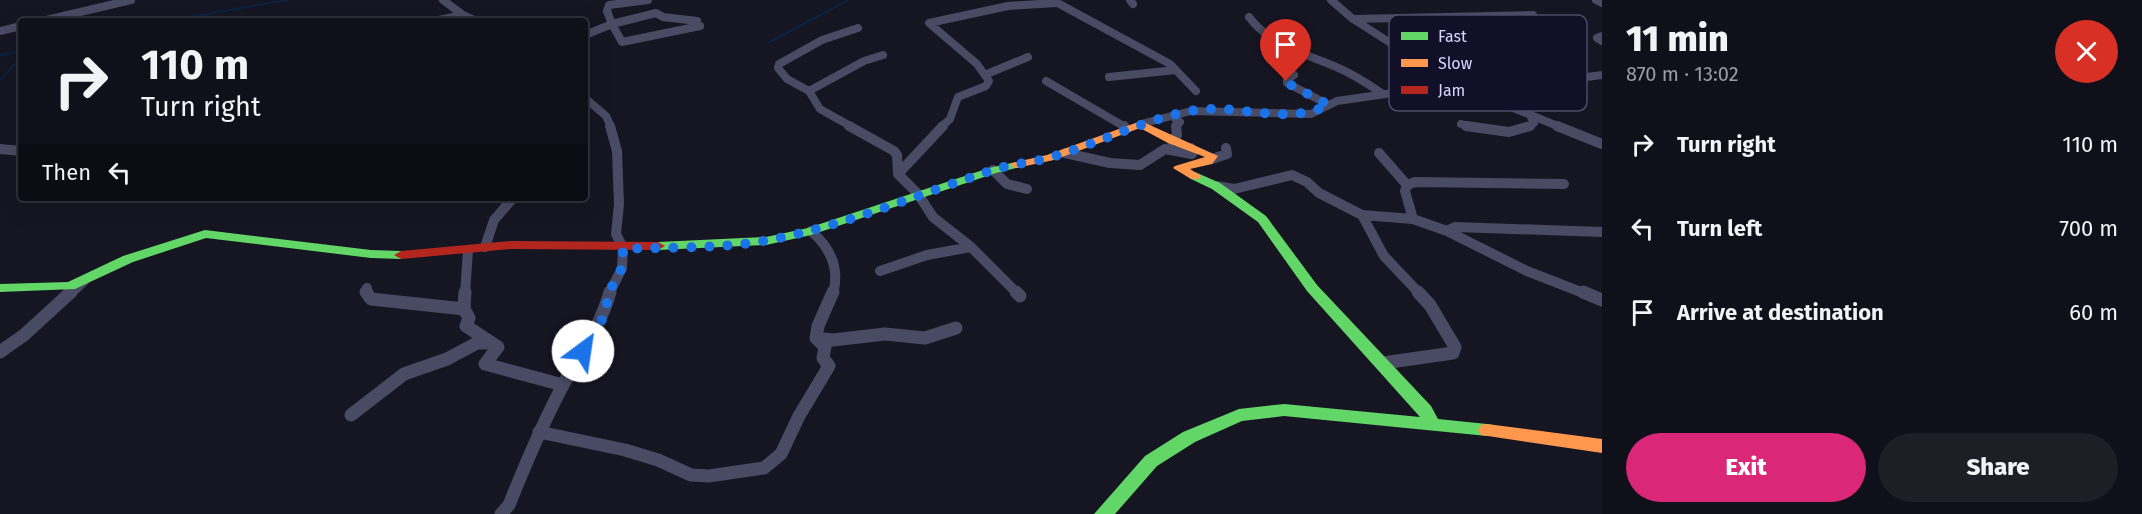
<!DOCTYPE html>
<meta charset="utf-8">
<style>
body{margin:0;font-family:"Fira Sans",sans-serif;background:#1e1e27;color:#f1f3f6;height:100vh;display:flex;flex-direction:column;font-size:22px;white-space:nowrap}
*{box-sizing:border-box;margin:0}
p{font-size:20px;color:#9c9da2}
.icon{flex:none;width:33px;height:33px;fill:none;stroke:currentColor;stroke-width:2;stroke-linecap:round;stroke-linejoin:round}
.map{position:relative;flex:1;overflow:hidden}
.details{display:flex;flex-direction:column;background:#10101a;width:540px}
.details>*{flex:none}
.top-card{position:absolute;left:18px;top:18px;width:570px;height:183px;border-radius:6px;box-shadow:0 6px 24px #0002,0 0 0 2px #303039;background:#10101a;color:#f1f3f6;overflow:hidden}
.pin{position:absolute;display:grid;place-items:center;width:51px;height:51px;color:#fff;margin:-62px -26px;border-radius:50% 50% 50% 0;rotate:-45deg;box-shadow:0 0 6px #0007}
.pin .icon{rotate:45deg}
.me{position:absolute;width:66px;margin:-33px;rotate:31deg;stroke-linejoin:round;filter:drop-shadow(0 0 4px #0008)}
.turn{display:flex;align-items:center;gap:21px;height:126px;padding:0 24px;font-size:27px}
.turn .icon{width:78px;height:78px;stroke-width:2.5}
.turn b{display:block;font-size:42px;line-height:51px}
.then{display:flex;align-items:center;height:57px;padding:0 24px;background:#0003;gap:12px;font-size:22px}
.round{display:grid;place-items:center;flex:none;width:63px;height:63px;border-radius:32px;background:#1e1e27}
.summary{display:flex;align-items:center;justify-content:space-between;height:102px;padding:0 24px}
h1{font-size:36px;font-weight:800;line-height:45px}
.primary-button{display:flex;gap:12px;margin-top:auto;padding:12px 24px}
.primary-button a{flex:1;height:69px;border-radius:36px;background:#db2777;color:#fff;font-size:24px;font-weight:800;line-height:69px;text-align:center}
.primary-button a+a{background:#1e1e27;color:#f1f3f6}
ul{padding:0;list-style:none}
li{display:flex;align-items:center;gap:18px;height:84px;padding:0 24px}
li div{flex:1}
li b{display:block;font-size:22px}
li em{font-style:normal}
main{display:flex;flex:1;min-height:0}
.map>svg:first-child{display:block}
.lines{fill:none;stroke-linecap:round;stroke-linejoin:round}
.stream{stroke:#0a2243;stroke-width:2}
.street-far2{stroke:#494a63;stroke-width:8}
.street-far1{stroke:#494a63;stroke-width:10}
.street{stroke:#494a63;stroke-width:13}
.fast{fill:#63d668;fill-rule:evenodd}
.slow{fill:#ff974d;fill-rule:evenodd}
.jam{fill:#b3261e;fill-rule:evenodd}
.route{stroke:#1a73e8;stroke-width:10;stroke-dasharray:0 18}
.key{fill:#120f28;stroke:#4d4b68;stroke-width:1.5}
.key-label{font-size:16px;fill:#d8d6ff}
</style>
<main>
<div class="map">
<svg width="1602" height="514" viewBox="0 0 1602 514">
<rect width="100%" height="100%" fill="#161522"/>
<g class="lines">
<path class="stream" d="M167,21L287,0
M768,43L848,0
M0,55L21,51
M0,80L21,58"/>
<path class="street-far2" d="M1052,0L1170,64L1196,91
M1130,0L1133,4
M1596,0L1602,3
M463,15L476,21
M1249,17C1270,45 1303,53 1334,66C1351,73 1367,83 1383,94
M1353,19L1533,15
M42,21L131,0
M434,21L463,15L443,0
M697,21L663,17L656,13L612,24L622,42L700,26
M0,31L21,26
M585,35L612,24L607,11L609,5L648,0
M1602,36L1597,38L1602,41
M987,74L1028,57
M1294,75L1287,79V83L1329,105
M1109,77L1176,70
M1046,81L1125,127
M809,91L864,61L883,55
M585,98L606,116L611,127
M1172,116L1180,122L1176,127
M1141,124L1191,111L1311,114L1337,101L1455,84L1353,19L1331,0
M1461,124L1472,127
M852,127L820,109L809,91L787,79L778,68L779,64L822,40L858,28
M941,127L950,119L958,97L986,86L989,81L977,64L929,23L1008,6L1056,3
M1528,127L1534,123L1531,117
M1560,127L1455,84L1513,78L1519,74L1565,80L1602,75"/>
<path class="street-far1" d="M849,126L894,151L897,155L898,174L918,194L933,217L971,247L1018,294
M1124,126L1126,129
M1466,126L1509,132L1530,126
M1557,126L1602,144
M1172,141L1177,135L1176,126
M0,149L21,151
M1065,153L1110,163L1140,165L1165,149L1192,154L1191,148
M1379,153L1407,185
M1212,159L1227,154L1226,148
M993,170L1007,184L1027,189
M898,174L943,126
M1217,186L1234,189L1292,175L1307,182L1319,193L1362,215L1384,256L1420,294
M1362,215L1413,219
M811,231C831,248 840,268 833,294
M1447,231L1413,219L1405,191L1407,185L1415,182L1564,184
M485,247L494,220L513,198
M880,271L927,255L971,247
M70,294L84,281
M367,294V288
M465,294L468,250
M609,294L622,268L623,248L616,234L619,204L617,151L610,126
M1586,294L1527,271L1447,231L1455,227L1602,232"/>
<path class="street" d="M366,292L371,299L464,309
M465,292L464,309L469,318L466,326L498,347L485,364L563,385
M1016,292L1020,296
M1583,292L1602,300
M816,338L833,340L885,334L925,338L956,328
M0,352L24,335L71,292
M1383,363L1453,353L1455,347L1430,305L1418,292
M351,415L404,374L447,359L477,343H491
M539,432L625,450L658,460L691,475L709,476L764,468L781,454L799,416L829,366L823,358L825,347L816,338L818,326L833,292
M501,514L509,505C525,465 542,425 562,387C579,355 600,328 610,292"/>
<path class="fast" d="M1016,162L1022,165L1020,167L996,173L811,235L766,245L658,250L651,246L658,242L766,237L808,228L989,168Z
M1195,172L1220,183L1266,216L1317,285L1431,406L1438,419L1487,424L1493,425L1496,430L1493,435L1487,436L1284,416L1242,421L1195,442L1157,466L1115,514H1094L1145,456L1183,432L1239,409L1284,404L1420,417L1307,291L1258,222L1212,189L1191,179L1189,176L1191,173Z
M205,230L371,250L401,251L408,255L401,259L371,258L206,238L133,262L75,289L0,292V284L68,282L123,256Z"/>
<path class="slow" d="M1141,121L1218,156L1212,164L1190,169L1201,176L1199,179H1191L1173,168L1175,166L1205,157L1168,143L1140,128L1054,160L1016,168L1010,165L1012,163L1047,155Z
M1487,424L1602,439V453L1481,435L1478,430L1481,425Z"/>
<path class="jam" d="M511,241L658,242L665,246L658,250L511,249L401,259L394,255L401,251Z"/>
</g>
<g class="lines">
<path class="route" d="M583,351L603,318L611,288L622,268L623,249C671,247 722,249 769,240C844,226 917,195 990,171C1010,164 1032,163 1052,157C1099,143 1141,121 1190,111C1238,102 1283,127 1329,105L1287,83L1286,81"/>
</g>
<rect x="1389" y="15" width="198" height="96" rx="9" class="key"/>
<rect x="1401" y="32" width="27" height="8" fill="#63d668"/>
<rect x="1401" y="59" width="27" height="8" fill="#ff974d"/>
<rect x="1401" y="86" width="27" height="8" fill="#b3261e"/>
<g class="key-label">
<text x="1438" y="42">Fast</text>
<text x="1438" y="69">Slow</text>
<text x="1438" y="96">Jam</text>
</g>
</svg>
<div class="pin" style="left:1286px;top:81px;background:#d93025"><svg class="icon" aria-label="arrive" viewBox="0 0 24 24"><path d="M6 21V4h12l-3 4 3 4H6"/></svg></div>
<svg class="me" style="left:583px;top:351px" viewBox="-20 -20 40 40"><circle r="19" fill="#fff"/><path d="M0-13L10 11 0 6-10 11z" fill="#1a73e8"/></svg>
<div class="top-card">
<div class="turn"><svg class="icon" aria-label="right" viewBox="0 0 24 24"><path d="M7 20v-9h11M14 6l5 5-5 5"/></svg><div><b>110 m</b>Turn right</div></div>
<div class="then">Then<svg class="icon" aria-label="left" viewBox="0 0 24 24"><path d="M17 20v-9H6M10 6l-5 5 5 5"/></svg></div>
</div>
</div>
<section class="details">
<div class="summary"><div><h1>11 min</h1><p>870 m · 13:02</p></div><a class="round" style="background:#d93025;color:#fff"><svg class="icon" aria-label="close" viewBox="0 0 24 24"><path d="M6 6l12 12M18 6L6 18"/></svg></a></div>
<ul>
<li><svg class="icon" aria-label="right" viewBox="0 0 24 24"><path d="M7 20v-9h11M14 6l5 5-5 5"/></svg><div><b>Turn right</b></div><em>110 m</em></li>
<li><svg class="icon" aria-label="left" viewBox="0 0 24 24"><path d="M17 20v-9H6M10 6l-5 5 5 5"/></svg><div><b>Turn left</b></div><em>700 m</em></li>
<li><svg class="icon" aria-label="arrive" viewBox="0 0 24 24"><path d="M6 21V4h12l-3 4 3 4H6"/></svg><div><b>Arrive at destination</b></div><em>60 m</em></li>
</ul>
<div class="primary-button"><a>Exit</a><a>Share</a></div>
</section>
</main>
